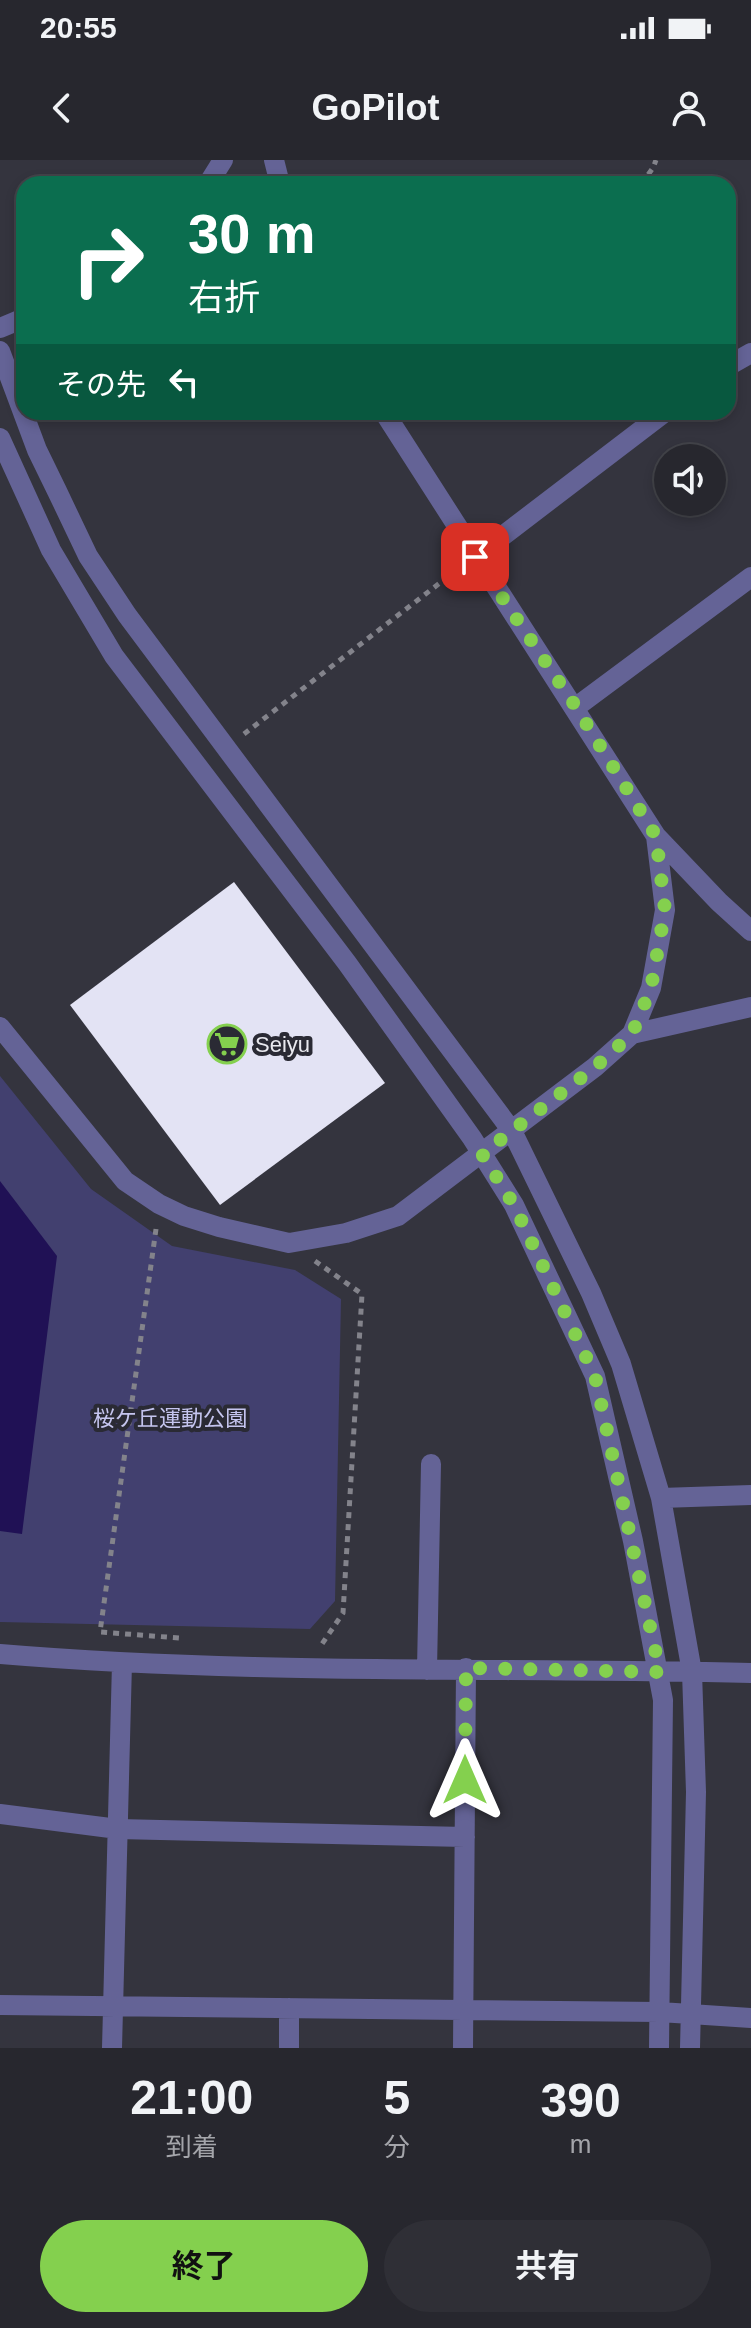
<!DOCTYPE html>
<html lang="ja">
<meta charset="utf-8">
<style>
body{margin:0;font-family:Helvetica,"Noto Sans JP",sans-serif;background:#2f2f36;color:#f1f3f6;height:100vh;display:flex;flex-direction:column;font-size:30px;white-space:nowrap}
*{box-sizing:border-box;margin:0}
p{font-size:26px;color:#a4a5aa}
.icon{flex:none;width:44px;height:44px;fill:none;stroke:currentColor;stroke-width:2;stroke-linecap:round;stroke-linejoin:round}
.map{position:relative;height:1888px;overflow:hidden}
.details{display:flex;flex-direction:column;background:#27272e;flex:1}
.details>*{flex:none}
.hud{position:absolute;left:16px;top:16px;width:720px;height:244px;border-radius:24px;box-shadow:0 4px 12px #0003,0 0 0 2px #43444a;background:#0b6e4f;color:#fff;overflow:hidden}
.fabs{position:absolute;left:654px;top:284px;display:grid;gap:16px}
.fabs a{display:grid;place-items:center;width:72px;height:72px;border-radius:50%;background:#27272e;box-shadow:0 4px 12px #0003,0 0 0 2px #43444a;font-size:40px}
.pin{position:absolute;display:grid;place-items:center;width:68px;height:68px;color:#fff;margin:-34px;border-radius:16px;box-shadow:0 4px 12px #0006}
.me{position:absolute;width:88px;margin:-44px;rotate:0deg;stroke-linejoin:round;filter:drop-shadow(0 0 6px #0008)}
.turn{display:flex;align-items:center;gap:28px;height:168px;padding:0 40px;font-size:36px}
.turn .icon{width:104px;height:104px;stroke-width:2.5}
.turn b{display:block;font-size:56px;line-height:68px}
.then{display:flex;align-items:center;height:76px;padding:0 40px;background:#0003;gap:16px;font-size:30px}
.eta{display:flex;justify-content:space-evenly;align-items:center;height:136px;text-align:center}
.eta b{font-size:48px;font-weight:700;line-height:56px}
.action{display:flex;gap:16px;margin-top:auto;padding:16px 40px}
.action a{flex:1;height:92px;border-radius:48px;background:#84d04e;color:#111;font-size:32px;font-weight:700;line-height:92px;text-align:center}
.action a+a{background:#2f2f36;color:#f1f3f6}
.status{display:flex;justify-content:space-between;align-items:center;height:56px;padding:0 40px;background:#27272e;direction:ltr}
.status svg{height:22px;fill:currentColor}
header{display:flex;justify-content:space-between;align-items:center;height:104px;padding:0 40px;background:#27272e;font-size:36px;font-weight:700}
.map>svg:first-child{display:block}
.green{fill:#42406f}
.water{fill:#201155}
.building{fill:#e3e3f4}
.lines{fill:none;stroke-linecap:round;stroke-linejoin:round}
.path{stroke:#83838b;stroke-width:5;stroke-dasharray:6 6;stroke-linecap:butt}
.minor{stroke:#646396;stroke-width:20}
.route{stroke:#84d04e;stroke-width:14;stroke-dasharray:0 25.2}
.labels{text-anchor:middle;stroke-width:8;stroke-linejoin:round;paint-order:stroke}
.poi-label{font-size:22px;fill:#e9e9ef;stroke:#2a2a34;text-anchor:start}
.park-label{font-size:22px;fill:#c5c5ef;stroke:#2a2a34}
</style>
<div class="status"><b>20:55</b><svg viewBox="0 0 49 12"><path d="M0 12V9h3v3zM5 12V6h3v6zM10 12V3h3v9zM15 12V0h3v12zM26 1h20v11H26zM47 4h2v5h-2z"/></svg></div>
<header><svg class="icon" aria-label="back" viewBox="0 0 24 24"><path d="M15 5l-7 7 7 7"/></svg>GoPilot<svg class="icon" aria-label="person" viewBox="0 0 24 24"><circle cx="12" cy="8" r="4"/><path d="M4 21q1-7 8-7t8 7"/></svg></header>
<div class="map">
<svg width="751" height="1888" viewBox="0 0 751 1888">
<rect width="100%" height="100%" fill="#34343e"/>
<path class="green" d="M0,916L91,1029L172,1086L295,1110L341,1139L335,1441L310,1469L0,1462Z"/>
<path class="water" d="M0,1021L57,1096L22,1374L0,1371Z"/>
<path class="building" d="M234,722L385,923L220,1045L70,845Z"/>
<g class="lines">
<path class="path" d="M641,24L653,8L656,0
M244,574L458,409
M156,1069L100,1472L179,1478
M315,1101L362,1134L343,1453L322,1484"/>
<path class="minor" d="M274,0L280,24
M208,24L223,0
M0,168L24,158
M0,191L37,290L57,331L88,396L127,455L512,971L591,1133L621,1204L661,1338L692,1512L696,1632L690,1888
M728,206L751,193
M384,252L656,676L719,742L751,771
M0,278L51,390L114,496L347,803L472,978L514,1045L595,1216L633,1381L663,1540L659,1888
M475,397L665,252
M576,547L751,417
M0,867L125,1021L159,1044L184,1056L219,1067L289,1083L346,1073L398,1056L595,907L632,874L651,828L665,750L656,676
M632,874L751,847
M661,1338L751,1335
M0,1494C250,1515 501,1507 751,1513
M427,1510L431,1304
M0,1654L118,1669L465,1677
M0,1845L660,1852L751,1858
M112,1888L122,1503
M289,1888V1848
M463,1888L466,1508"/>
</g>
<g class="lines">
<path class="route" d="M465,1620L466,1508L660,1512L595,1216L514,1045L482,994L595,907L632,874L651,828L665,750L656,676L576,547L475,397"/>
</g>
<defs>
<symbol id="supermarket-ring" viewBox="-11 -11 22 22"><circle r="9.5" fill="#2a2a34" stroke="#84d04e" stroke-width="1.5"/><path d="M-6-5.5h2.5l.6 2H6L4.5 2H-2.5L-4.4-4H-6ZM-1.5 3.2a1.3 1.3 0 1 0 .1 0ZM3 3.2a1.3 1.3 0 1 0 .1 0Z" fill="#84d04e"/></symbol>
</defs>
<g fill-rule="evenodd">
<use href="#supermarket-ring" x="205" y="862" width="44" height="44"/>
</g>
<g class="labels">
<g class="poi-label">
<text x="255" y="892">Seiyu</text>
</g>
<g class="park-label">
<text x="170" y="1266">桜ケ丘運動公園</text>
</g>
</g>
</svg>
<div class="fabs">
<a><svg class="icon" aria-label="sound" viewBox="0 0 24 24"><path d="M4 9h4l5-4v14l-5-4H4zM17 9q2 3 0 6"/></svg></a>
</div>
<div class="pin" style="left:475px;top:397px;background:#d93025"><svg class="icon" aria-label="arrive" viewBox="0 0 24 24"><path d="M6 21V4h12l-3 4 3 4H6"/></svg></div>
<svg class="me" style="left:465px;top:1620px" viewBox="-20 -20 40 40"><path d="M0-17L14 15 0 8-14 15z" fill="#84d04e" stroke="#fff" stroke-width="4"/></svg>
<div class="hud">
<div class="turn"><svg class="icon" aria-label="right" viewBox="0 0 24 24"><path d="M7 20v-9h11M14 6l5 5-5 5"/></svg><div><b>30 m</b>右折</div></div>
<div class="then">その先<svg class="icon" aria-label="left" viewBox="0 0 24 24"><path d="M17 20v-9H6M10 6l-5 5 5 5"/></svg></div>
</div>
</div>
<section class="details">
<div class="eta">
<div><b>21:00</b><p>到着</p></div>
<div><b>5</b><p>分</p></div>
<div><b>390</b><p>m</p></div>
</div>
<div class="action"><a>終了</a><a>共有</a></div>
</section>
